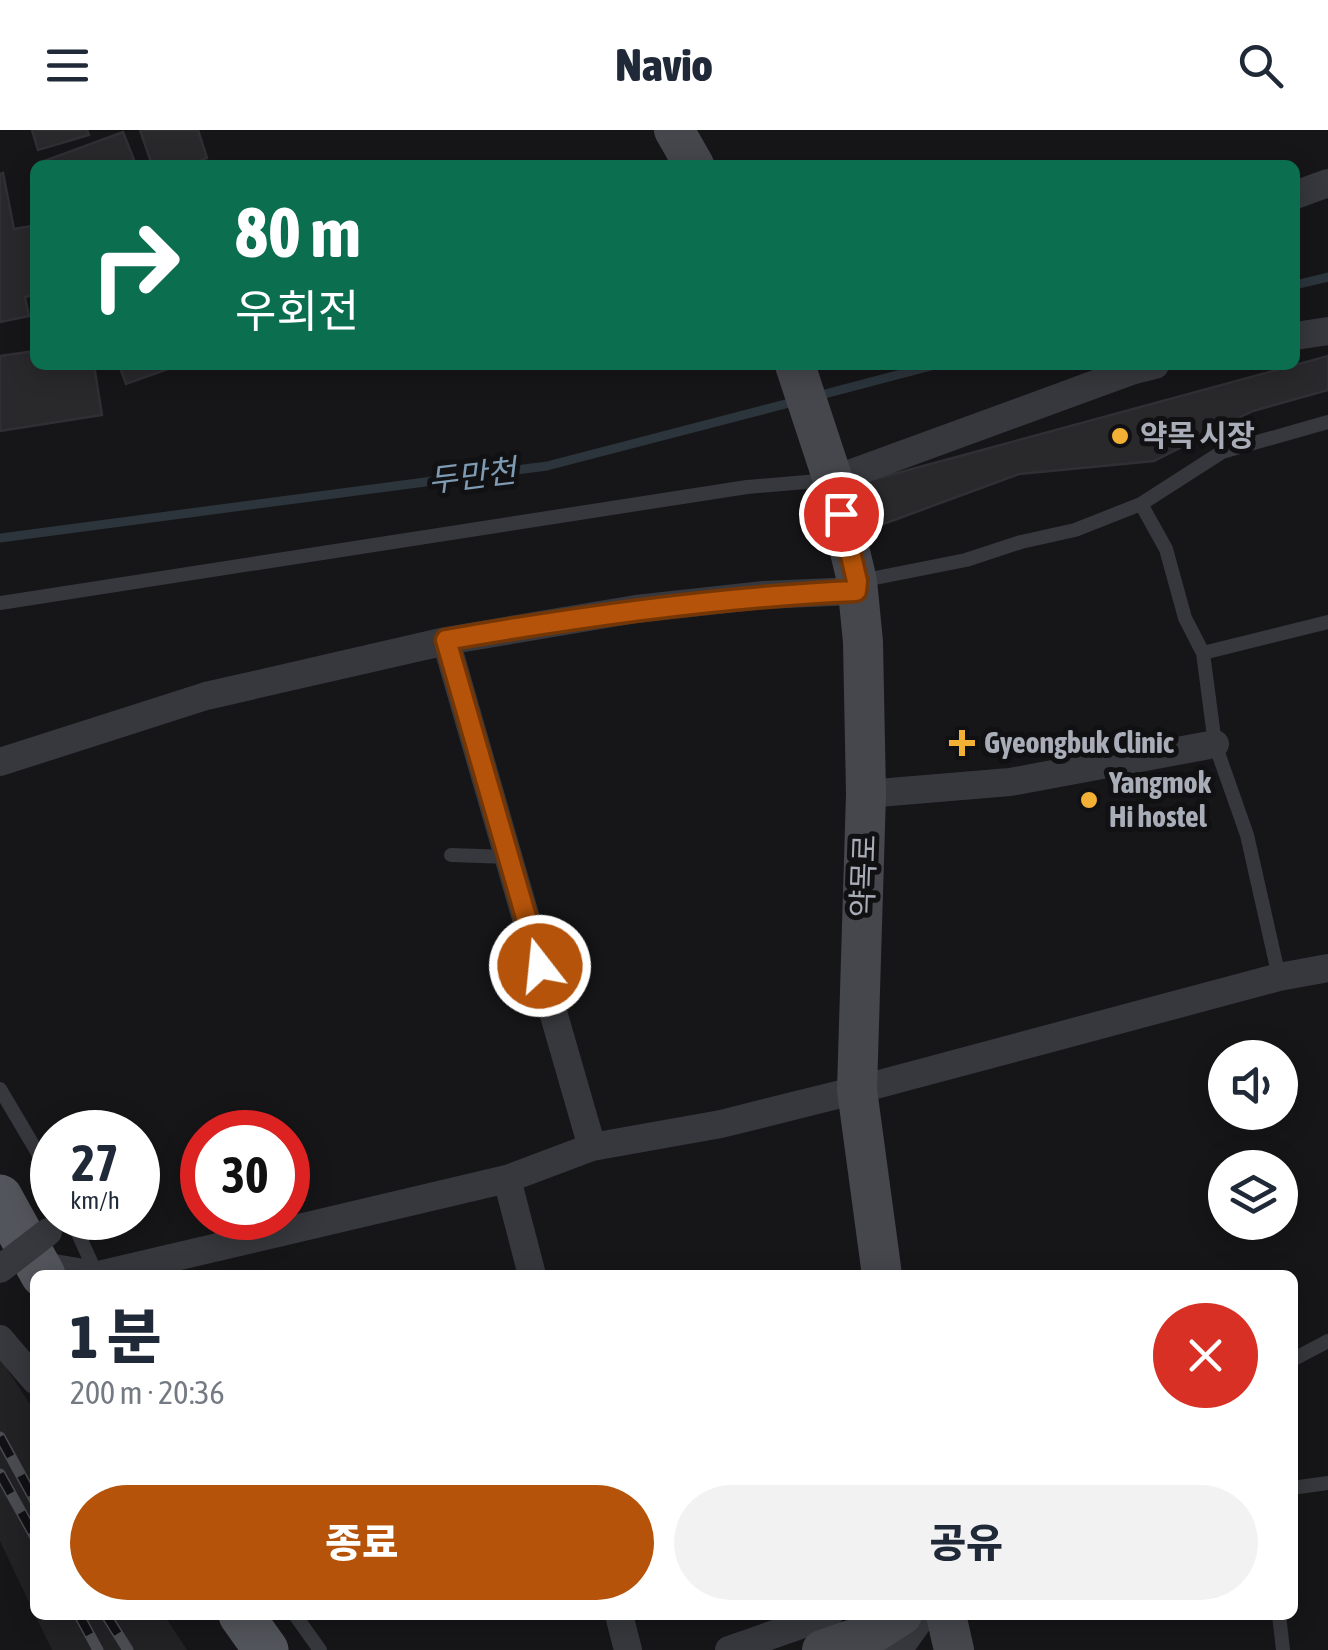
<!DOCTYPE html>
<html lang="ko">
<meta charset="utf-8">
<style>
body{margin:0;font-family:"Asap Condensed","Noto Sans KR",sans-serif;background:#f2f2f3;color:#1f2937;height:100vh;display:flex;flex-direction:column;font-size:38px;white-space:nowrap}
*{box-sizing:border-box;margin:0}
p{font-size:32px;color:#747a83}
.icon{flex:none;width:55px;height:55px;fill:none;stroke:currentColor;stroke-width:2;stroke-linecap:round;stroke-linejoin:round}
.map{position:relative;flex:1;overflow:hidden}
.drawer{position:absolute;left:30px;top:1140px;width:1268px;height:350px;display:flex;flex-direction:column;background:#fff;border-radius:15px;box-shadow:0 5px 25px #0003}
.drawer>*{flex:none}
.banner{position:absolute;left:30px;top:30px;width:1270px;height:210px;border-radius:15px;box-shadow:0 5px 25px #0003;background:#0b6e4f;color:#fff;overflow:hidden}
.controls{position:absolute;left:1208px;top:910px;display:grid;gap:20px}
.controls a{display:grid;place-items:center;width:90px;height:90px;border-radius:50%;background:#fff;box-shadow:0 5px 25px #0003;font-size:50px}
.speed{position:absolute;left:30px;top:980px;display:flex;gap:20px;font-size:50px;font-weight:700;text-align:center}
.speed>*{display:grid;place-content:center;width:130px;height:130px;border-radius:50%;background:#fff;box-shadow:0 5px 25px #0003;line-height:1}
.speed small{font-size:25px;font-weight:400}
.speed .limit{border:15px solid #d22;background:#fff;color:#111}
.pin{position:absolute;display:grid;place-items:center;width:85px;height:85px;color:#fff;margin:-42px;border:5px solid #fff;border-radius:50%;box-shadow:0 2px 10px #0007}
.me{position:absolute;width:110px;margin:-55px;rotate:344deg;stroke-linejoin:round;filter:drop-shadow(0 0 8px #0008)}
.turn{display:flex;align-items:center;gap:35px;height:210px;padding:0 40px;font-size:45px}
.turn .icon{width:130px;height:130px;stroke-width:2.5}
.turn b{display:block;font-size:70px;line-height:85px}
.round{display:grid;place-items:center;flex:none;width:105px;height:105px;border-radius:52px;background:#f2f2f3}
.headline{display:flex;align-items:center;justify-content:space-between;height:170px;padding:0 40px}
h1{font-size:60px;font-weight:800;line-height:75px}
.action{display:flex;gap:20px;margin-top:auto;padding:20px 40px}
.action a{flex:1;height:115px;border-radius:60px;background:#b45309;color:#fff;font-size:40px;font-weight:800;line-height:115px;text-align:center}
.action a+a{background:#f2f2f3;color:#1f2937}
header{display:flex;justify-content:space-between;align-items:center;height:130px;padding:0 40px;background:#fff;font-size:45px;font-weight:800}
.map>svg:first-child{display:block}
.built{fill:#222225}
.lines{fill:none;stroke-linecap:round;stroke-linejoin:round}
.stream{stroke:#2c353c;stroke-width:9}
.building{fill:#29292c;stroke:#303034;stroke-width:2.5}
.lane{stroke:#37383d;stroke-width:14}
.street{stroke:#37383d;stroke-width:28}
.secondary{stroke:#45474d;stroke-width:40}
.primary{stroke:#53555c;stroke-width:45}
.rail-casing{stroke:#4a4c52;stroke-width:11}
.rail{stroke:#111113;stroke-width:8;stroke-dasharray:22;stroke-linecap:butt}
.street-bridge{stroke:#37383d;stroke-width:28}
.route-casing{stroke:#753606;stroke-width:25}
.route{stroke:#b45309;stroke-width:18}
.poi-dot{fill:#f2b134;stroke:#111113;stroke-width:4}
.labels{text-anchor:middle;stroke-width:10;stroke-linejoin:round;paint-order:stroke}
.poi-label{font-size:30px;font-weight:bold;fill:#a8adb8;stroke:#111113;text-anchor:start}
.street-label{font-size:30px;fill:#a8adb8;stroke:#111113}
.water-label{font-size:32px;font-style:italic;fill:#7f9bb3;stroke:#111113}
</style>
<header><svg class="icon" aria-label="menu" viewBox="0 0 24 24"><path d="M4 6h16M4 12h16M4 18h16"/></svg>Navio<svg class="icon" aria-label="search" viewBox="0 0 24 24"><circle cx="10" cy="10" r="6"/><path d="M15 15l6 6"/></svg></header>
<div class="map">
<svg width="1328" height="1520" viewBox="0 0 1328 1520">
<rect width="100%" height="100%" fill="#161618"/>
<path class="built" d="M0,1228L35,1282V1485L0,1411Z
M35,1485H164L187,1520H52Z"/>
<g class="lines">
<path class="stream" d="M1295,155L1328,147
M817,266L935,235
M0,408L547,336L797,271"/>
</g>
<path class="building" d="M32,0H87L89,5L38,20Z
M140,0H198L207,28L188,35H152Z
M123,2L136,35H45L44,31Z
M3,43L14,99L32,96L35,165L25,167L29,186L0,192V44Z
M35,221V235H94L102,285L0,301V226Z
M1328,226V260L1253,281L1154,331L1019,344L878,396L868,351Z
M119,235H179L126,254Z"/>
<g class="lines">
<path class="lane" d="M1141,374L1166,419L1185,488L1203,523L1215,614L1247,705L1279,847
M860,451L966,430L1021,412L1075,400L1141,374L1222,322L1328,292
M0,473L747,357L830,350
M1203,523L1328,492
M451,725L509,727
M0,959L52,1047
M71,1088L97,1145
M1292,1230L1328,1211
M1292,1358L1328,1353
M295,1485L320,1520
M1279,1485L1283,1520"/>
<path class="street" d="M1295,65L1328,53
M1295,206L1328,201
M833,350L1131,241L1155,235
M446,511L592,1017
M0,632L206,566L446,511L636,479L764,465L855,461
M866,664L1010,652L1215,614
M507,1049L532,1145
M37,1135L95,1145
M99,1145L507,1049L592,1017L721,994L857,960L1279,847L1328,838
M0,1209L35,1250
M619,1485L628,1520
M729,1520L829,1485
M898,1520L923,1485"/>
<path class="secondary" d="M674,0L694,35
M795,235L833,350L857,451L863,512L866,664L857,960L882,1145
M946,1485L954,1520
M822,1520L877,1501L902,1485"/>
<path class="primary" d="M0,1067L43,1145
M241,1485L266,1520"/>
<defs>
<path id="rail" d="M0,1307L35,1371
M0,1344L35,1407
M79,1485L98,1520
M106,1485L128,1520"/>
</defs>
<use href="#rail" class="rail-casing"/>
<use href="#rail" class="rail"/>
<path class="street-bridge" d="M0,1139L48,1102"/>
</g>
<g class="lines">
<defs>
<path id="route" d="M540,836L446,510C582,486 718,467 856,461L857,451L841,384"/>
</defs>
<use href="#route" class="route-casing"/>
<use href="#route" class="route"/>
</g>
<g class="poi-dot">
<circle cx="1120" cy="306" r="10"/>
<path d="M957 598h10v10h10v10h-10v10h-10v-10h-10v-10h10z"/>
<circle cx="1089" cy="670" r="10"/>
</g>
<g class="labels">
<g class="poi-label">
<text x="1140" y="316">약목 시장</text>
<text x="984" y="623">Gyeongbuk Clinic</text>
<text x="1109" y="663">Yangmok<tspan x="1109" dy="34">Hi hostel</tspan></text>
</g>
<g class="street-label">
<text transform="translate(864 746) rotate(-88)" y="10">약목로</text>
</g>
<g class="water-label">
<text transform="translate(472 346) rotate(-7)" y="11">두만천</text>
</g>
</g>
</svg>
<div class="controls">
<a><svg class="icon" aria-label="sound" viewBox="0 0 24 24"><path d="M4 9h4l5-4v14l-5-4H4zM17 9q2 3 0 6"/></svg></a>
<a><svg class="icon" aria-label="layers" viewBox="0 0 24 24"><path d="M12 4l9 5-9 5-9-5zM3 14l9 5 9-5"/></svg></a>
</div>
<div class="speed"><div>27<small>km/h</small></div><div class="limit">30</div></div>
<div class="pin" style="left:841px;top:384px;background:#d93025"><svg class="icon" aria-label="arrive" viewBox="0 0 24 24"><path d="M6 21V4h12l-3 4 3 4H6"/></svg></div>
<svg class="me" style="left:540px;top:836px" viewBox="-20 -20 40 40"><circle r="17" fill="#b45309" stroke="#fff" stroke-width="3"/><path d="M0-11L8 9 0 5-8 9z" fill="#fff"/></svg>
<div class="banner">
<div class="turn"><svg class="icon" aria-label="right" viewBox="0 0 24 24"><path d="M7 20v-9h11M14 6l5 5-5 5"/></svg><div><b>80 m</b>우회전</div></div>
</div>
<section class="drawer">
<div class="headline"><div><h1>1 분</h1><p>200 m · 20:36</p></div><a class="round" style="background:#d93025;color:#fff"><svg class="icon" aria-label="close" viewBox="0 0 24 24"><path d="M6 6l12 12M18 6L6 18"/></svg></a></div>
<div class="action"><a>종료</a><a>공유</a></div>
</section>
</div>
